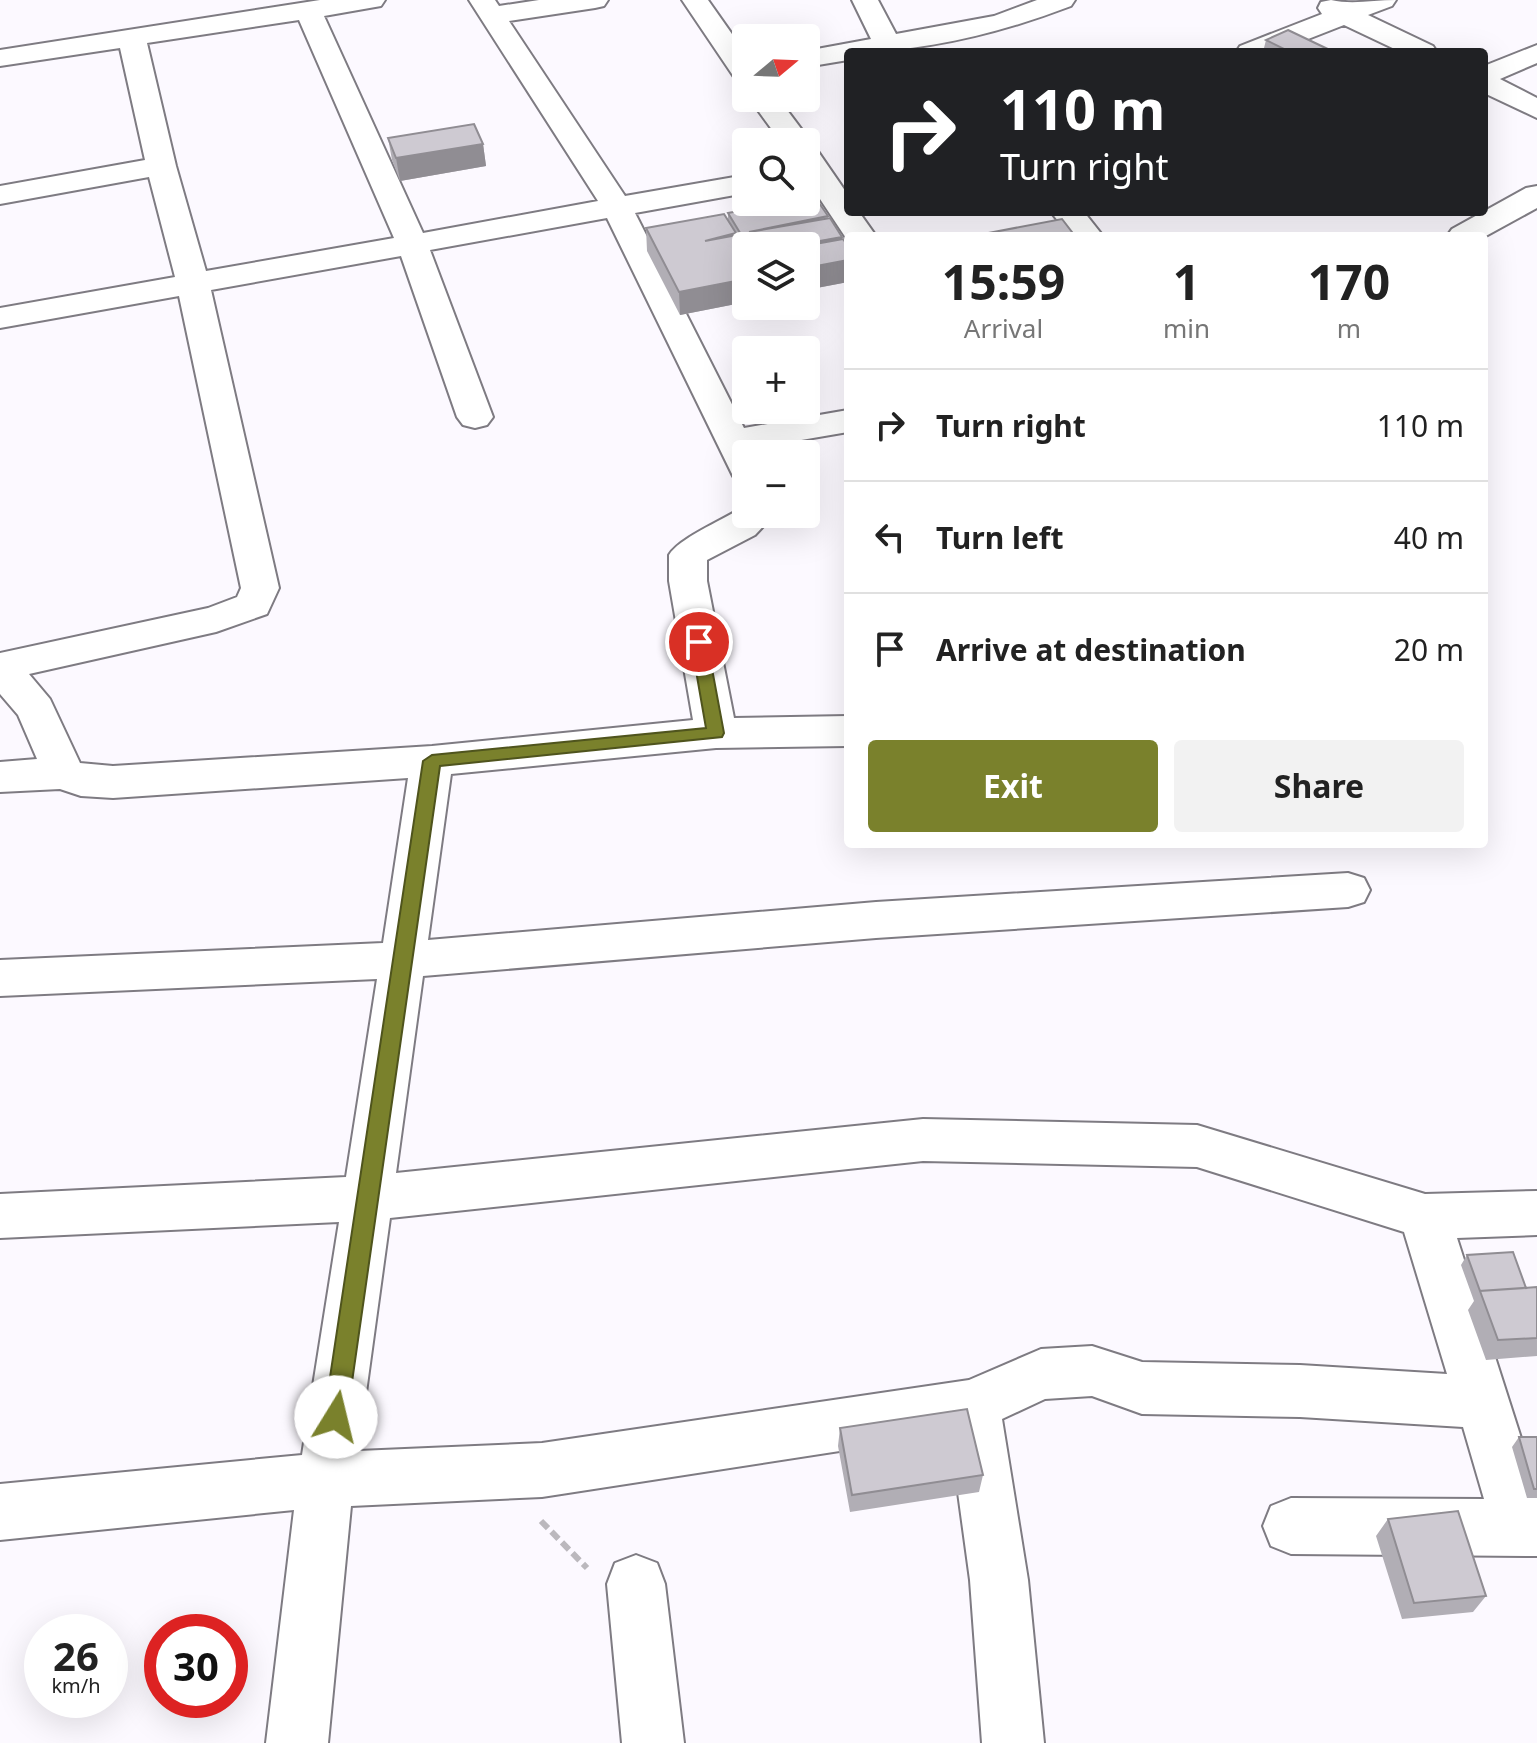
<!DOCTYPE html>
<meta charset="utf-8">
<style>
body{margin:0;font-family:"Noto Sans",sans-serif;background:#f2f2f2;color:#222;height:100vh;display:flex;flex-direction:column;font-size:30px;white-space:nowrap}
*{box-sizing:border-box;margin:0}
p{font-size:26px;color:#767676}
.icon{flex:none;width:44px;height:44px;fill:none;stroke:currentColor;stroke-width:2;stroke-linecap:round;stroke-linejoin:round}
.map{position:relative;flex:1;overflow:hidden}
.drawer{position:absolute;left:844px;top:232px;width:644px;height:616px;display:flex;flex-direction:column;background:#fff;border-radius:8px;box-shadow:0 8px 32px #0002}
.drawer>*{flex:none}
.top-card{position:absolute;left:844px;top:48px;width:644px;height:168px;border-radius:8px;box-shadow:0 8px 32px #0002;background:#202124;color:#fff;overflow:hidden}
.needle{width:52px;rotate:71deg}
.fabs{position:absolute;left:732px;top:24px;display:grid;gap:16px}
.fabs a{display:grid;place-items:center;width:88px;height:88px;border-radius:8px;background:#fff;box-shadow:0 8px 32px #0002;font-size:40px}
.speed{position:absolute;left:24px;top:1614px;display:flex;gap:16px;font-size:40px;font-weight:700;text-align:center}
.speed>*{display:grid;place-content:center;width:104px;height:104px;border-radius:50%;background:#fff;box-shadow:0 8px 32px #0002;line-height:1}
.speed small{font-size:20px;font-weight:400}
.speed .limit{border:12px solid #d22;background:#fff;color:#111}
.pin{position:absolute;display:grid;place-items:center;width:68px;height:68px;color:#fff;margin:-34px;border:4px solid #fff;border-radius:50%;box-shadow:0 2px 8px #0007}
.me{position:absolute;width:88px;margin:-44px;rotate:9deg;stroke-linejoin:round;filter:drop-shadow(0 0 6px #0008)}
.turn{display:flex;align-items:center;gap:28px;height:168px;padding:0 24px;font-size:36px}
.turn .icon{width:104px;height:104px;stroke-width:2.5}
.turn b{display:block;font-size:56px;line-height:68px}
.eta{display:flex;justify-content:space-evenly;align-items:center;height:136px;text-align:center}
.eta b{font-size:48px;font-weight:700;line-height:56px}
.cta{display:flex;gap:16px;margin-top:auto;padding:16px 24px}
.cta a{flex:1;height:92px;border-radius:8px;background:#7a812c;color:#fff;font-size:32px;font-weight:700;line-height:92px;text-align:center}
.cta a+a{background:#f2f2f2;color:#222}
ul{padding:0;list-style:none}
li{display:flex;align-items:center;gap:24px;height:112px;padding:0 24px;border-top:2px solid #e0e0e0}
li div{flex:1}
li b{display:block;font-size:30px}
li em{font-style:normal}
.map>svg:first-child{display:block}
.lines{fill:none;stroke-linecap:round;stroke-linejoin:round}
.minor-casing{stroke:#7e7b82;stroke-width:4}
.path{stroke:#bbb8bd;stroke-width:6;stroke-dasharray:10 5;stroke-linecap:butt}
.minor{fill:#fff;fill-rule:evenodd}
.wall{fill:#b1aeb5}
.shaded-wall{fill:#908d93}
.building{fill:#cecad2;stroke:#908d93;stroke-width:2}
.route{fill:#7a812c;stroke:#4f541d;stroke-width:2}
</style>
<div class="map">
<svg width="1537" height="1743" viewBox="0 0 1537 1743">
<rect width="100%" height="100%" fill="#fcf9ff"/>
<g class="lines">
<defs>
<path id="minor" d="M320,0H385L381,6L324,16L423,233L598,201L469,0H495L499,6L539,0H608L604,6L595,8L509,21L625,196L746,175V193L635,213L744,428L848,410V432L754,448L757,454H746V479L733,476L607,218L430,250L493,417L487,425L475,428L463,425L457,417L401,256L211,290L279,588L267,614L216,632L29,674L50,699L80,763L113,766L432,746L693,720L669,581V555C680,537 726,519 746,505V514H775L755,535L707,560V581L734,718L848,716V746L716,748L451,774L428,940L876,902L1348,873L1364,878L1370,890L1364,902L1348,907L876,938L423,976L396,1173L923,1119L1197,1125L1425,1194L1537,1191V1235L1457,1238L1537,1488V1556L1291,1554L1271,1546L1263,1526L1271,1506L1291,1498L1484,1499L1463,1427L1300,1417L1142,1414L1092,1396L1045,1399L1002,1419L1028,1580L1044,1743H982L970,1580L950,1434L542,1497L351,1506L328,1743H266L294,1510L0,1540V1484L302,1455L339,1222L0,1238V1194L346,1177L377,979L0,996V960L383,943L408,778L113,798L81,796L60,789L0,792V762L37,759L18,715L0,694V653L208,608L237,597L241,588L179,296L0,328V308L175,277L149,177L0,204V186L145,160L120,48L0,66V50ZM299,20L394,238L206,271L176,166L147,43ZM923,1161L1197,1167L1404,1232L1447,1374L1300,1365L1142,1362L1092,1346L1041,1349L969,1380L542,1443L358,1451L390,1218Z
M682,0H708L746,54V82L736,80Z
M852,0H878L896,34L994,16L1037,0H1075L1071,6C1000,33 925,52 848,52V60L806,67V51L871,39Z
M1331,0C1352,5 1374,0 1396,0L1392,6L1368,15L1433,46L1437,52H1401L1344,25L1275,52H1236L1240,46L1322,14L1318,8L1321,2Z
M1537,45V63L1500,79L1537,98V118L1484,93V66Z
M749,98H778L811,142L807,147L817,150L848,195V212H859L876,236H848V241L806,178V142H781Z
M1537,186V208L1484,237L1447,236L1452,229L1526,188Z
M1051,212H1084L1103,236H1070Z
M636,1555L657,1563L665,1584L684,1743H622L607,1584L615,1563Z"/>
</defs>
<use href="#minor" class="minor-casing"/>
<path class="path" d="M541,1521L587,1568"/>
<use href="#minor" class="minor"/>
</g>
<path class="wall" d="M1266,40L1334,52H1263Z
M388,138L483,144L486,166L400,181L392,160Z
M728,213L828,216V218L842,239L848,282L806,290V246H746V302L680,315L647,251L646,228L728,220Z
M1467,1255L1526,1288L1537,1287V1356L1486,1360L1468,1310L1474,1301L1461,1265Z
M840,1428L983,1475L979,1492L850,1512L838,1446Z
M1519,1437H1537V1498H1527L1512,1447Z
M1388,1519L1486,1596L1473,1612L1402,1619L1376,1536Z"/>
<path class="shaded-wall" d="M483,144L486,166L400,181L396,158Z
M842,237L841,260L806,246H793Z
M848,260V282L806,290V268Z
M746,279V302L680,315L679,292Z"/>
<path class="building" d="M1288,30L1334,52H1290L1266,40Z
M474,124L483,144L396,158L388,138Z
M815,197L828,216L749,232L830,218L842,237L792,246H748L728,213L786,202H806V198Z
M724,214L736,233L705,241L737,235L746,249V279L679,292L646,228Z
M1062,219L1075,236L978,235Z
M843,239L848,246V260L806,268V246H804Z
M1513,1252L1526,1288L1480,1291L1467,1255Z
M1537,1287V1338L1498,1340L1480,1291Z
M967,1409L983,1475L852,1495L840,1428Z
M1519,1437H1537V1489H1534Z
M1458,1511L1486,1596L1414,1603L1388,1519Z"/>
<path class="route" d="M699,636L707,642L724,733L722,737L440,766L347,1417L344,1425L336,1428L328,1425L324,1417L423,761L432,755L706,728L691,642Z"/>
</svg>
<div class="fabs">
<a><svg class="needle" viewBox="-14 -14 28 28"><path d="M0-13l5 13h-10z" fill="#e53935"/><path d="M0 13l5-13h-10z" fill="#767676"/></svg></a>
<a><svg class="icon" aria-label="search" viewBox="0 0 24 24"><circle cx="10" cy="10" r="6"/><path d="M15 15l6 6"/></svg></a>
<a><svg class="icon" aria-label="layers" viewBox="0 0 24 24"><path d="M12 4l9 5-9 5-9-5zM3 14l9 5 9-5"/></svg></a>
<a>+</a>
<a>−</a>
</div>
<div class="speed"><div>26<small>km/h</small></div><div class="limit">30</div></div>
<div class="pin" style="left:699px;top:642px;background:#d93025"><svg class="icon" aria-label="arrive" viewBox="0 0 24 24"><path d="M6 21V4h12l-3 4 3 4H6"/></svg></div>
<svg class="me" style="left:336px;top:1417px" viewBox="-20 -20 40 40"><circle r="19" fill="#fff"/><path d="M0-13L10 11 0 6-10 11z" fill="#7a812c"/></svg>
<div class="top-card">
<div class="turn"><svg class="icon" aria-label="right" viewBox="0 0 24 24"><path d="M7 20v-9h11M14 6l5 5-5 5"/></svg><div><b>110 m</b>Turn right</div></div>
</div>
<section class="drawer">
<div class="eta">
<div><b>15:59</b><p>Arrival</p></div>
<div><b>1</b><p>min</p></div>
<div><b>170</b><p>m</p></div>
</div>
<ul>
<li><svg class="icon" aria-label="right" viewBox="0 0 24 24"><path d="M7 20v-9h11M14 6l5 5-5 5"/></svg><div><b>Turn right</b></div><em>110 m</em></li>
<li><svg class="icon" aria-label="left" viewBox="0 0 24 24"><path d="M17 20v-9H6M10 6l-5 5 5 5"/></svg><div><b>Turn left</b></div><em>40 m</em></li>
<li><svg class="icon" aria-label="arrive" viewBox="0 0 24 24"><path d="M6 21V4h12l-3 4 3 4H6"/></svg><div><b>Arrive at destination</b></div><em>20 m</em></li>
</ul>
<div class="cta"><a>Exit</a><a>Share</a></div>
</section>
</div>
